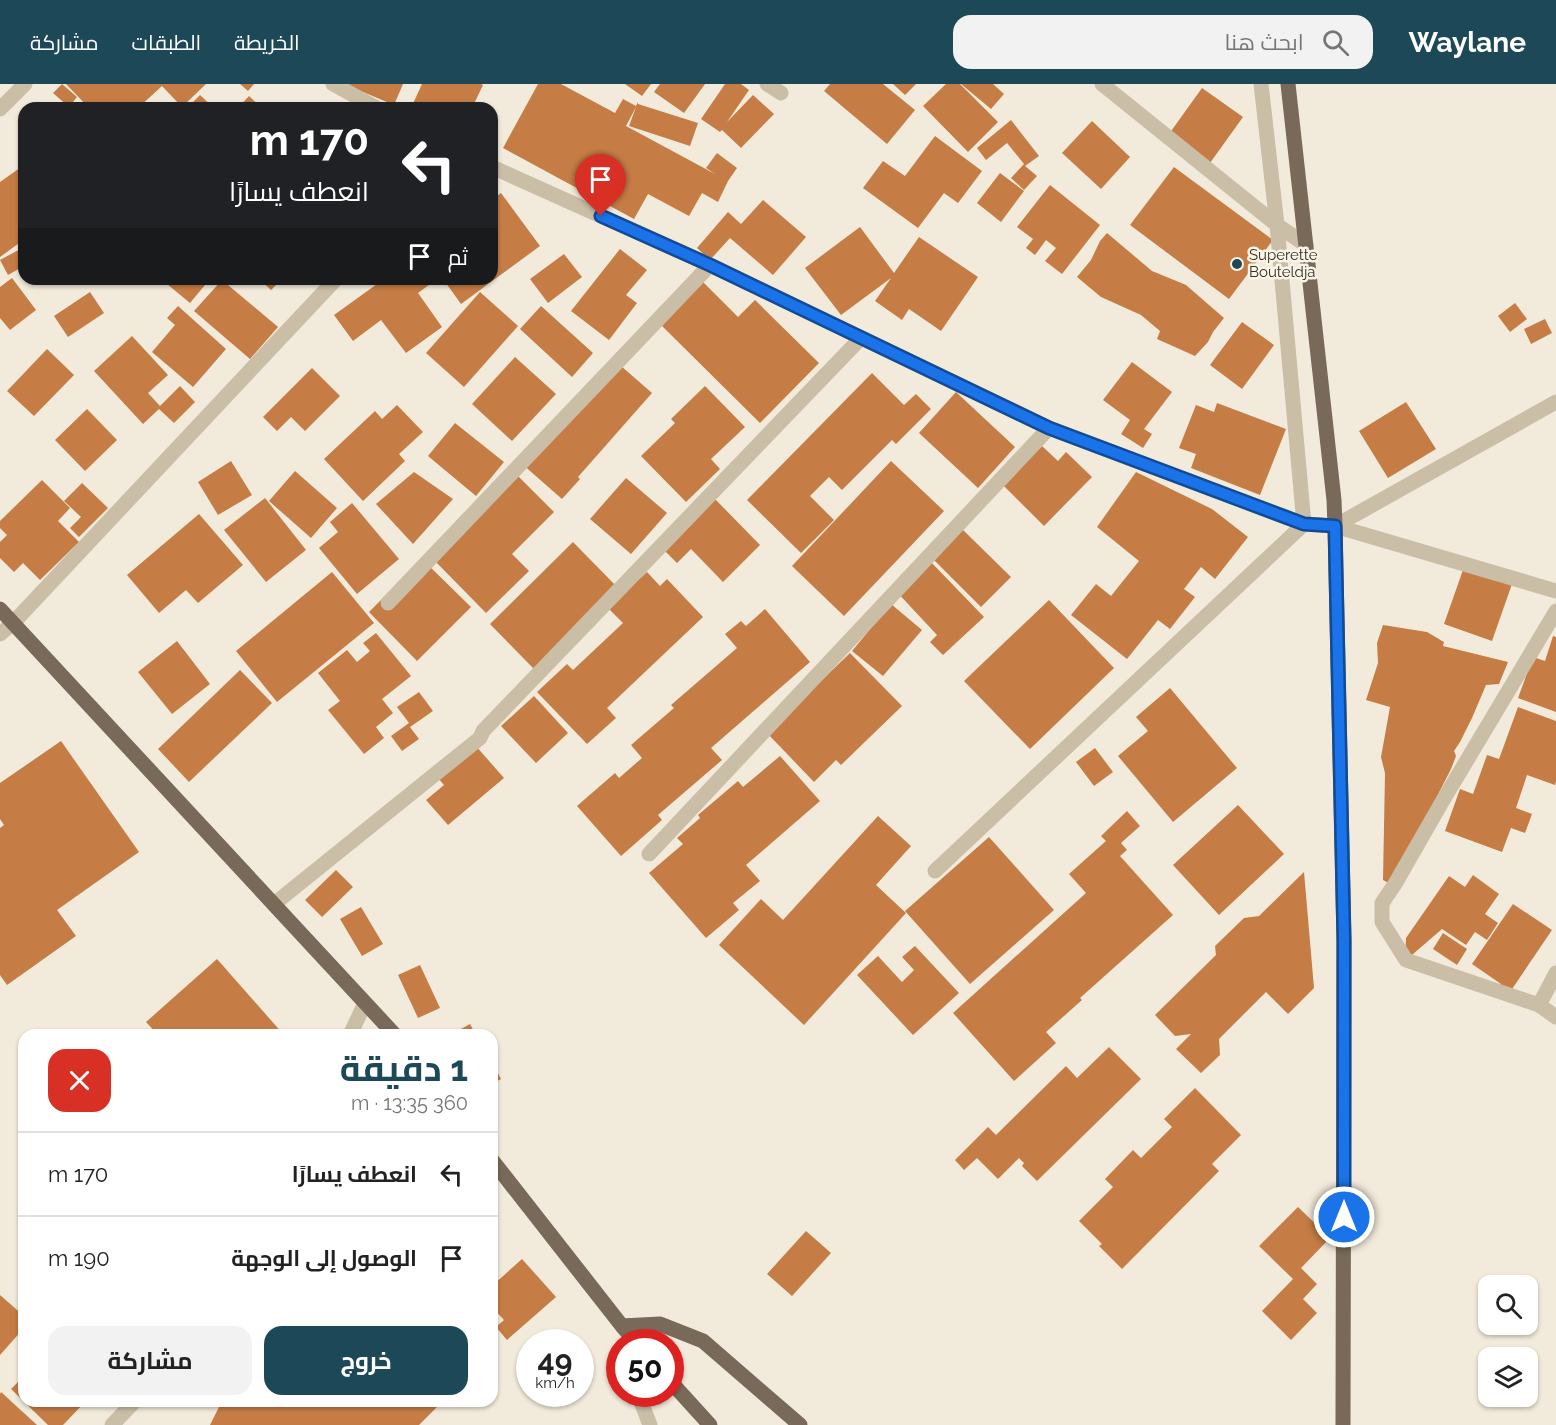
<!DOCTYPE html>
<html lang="ar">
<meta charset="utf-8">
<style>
body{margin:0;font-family:Raleway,Cairo,sans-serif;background:#f2f2f2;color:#222;direction:rtl;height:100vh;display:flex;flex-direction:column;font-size:22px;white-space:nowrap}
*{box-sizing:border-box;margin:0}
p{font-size:20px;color:#767676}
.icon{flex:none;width:33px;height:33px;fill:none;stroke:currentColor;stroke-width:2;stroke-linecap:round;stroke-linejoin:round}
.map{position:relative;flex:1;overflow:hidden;direction:ltr}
.side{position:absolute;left:18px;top:945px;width:480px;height:378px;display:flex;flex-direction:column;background:#fff;border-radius:18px;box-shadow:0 2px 4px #0004;direction:rtl}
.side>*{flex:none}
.banner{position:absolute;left:18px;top:18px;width:480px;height:183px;border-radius:18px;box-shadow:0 2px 4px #0004;direction:rtl;background:#202124;color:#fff;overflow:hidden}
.tools{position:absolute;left:1478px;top:1191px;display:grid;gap:12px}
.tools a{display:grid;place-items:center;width:60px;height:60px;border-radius:12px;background:#fff;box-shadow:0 2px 4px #0004;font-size:30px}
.speed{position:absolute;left:516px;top:1245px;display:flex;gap:12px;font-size:30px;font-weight:700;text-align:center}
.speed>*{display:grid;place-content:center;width:78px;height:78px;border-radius:50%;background:#fff;box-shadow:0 2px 4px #0004;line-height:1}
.speed small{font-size:15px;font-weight:400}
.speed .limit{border:9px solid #d22;background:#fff;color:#111}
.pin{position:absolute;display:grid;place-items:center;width:51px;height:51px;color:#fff;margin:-62px -26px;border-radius:50% 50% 50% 0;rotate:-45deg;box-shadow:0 0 6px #0007}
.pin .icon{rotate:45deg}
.me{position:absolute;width:66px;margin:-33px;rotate:0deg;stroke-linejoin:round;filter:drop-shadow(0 0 4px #0008)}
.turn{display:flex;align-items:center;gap:21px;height:126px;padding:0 30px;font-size:27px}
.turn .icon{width:78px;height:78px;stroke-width:2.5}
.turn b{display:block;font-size:42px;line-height:51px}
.then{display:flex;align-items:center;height:57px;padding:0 30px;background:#0003;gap:12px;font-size:22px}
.round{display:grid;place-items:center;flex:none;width:63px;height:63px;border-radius:18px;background:#f2f2f2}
.headline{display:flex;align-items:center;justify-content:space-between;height:102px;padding:0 30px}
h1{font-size:36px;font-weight:700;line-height:45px;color:#1d4857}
.cta{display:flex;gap:12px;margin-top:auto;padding:12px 30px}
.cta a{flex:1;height:69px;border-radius:18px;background:#1d4857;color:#fff;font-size:24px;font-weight:700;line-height:69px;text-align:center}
.cta a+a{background:#f2f2f2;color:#222}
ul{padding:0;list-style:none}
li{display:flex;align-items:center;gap:18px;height:84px;padding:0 30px;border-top:2px solid #e0e0e0}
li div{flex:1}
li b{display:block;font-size:22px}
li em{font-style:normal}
header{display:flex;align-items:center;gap:36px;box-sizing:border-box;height:84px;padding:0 30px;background:#1d4857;color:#fff}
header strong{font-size:28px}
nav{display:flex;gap:33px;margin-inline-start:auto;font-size:21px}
.search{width:420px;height:54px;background:#f2f2f2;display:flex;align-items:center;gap:15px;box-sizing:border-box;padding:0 21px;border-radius:18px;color:#767676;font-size:22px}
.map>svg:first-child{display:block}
.building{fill:#c57d45}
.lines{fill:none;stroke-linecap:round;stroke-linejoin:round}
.minor{stroke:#cabea7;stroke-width:15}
.major{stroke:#786959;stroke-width:15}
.route-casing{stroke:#114b97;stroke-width:15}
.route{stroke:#1a73e8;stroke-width:10}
.poi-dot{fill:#1d4857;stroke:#f9f5e7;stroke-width:2}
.labels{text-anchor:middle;stroke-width:5;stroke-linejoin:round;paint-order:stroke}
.poi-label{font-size:15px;fill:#362f27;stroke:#f9f5e7;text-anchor:start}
</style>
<header>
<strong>Waylane</strong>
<div class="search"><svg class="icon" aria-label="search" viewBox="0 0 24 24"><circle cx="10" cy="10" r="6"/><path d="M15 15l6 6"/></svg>ابحث هنا</div>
<nav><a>الخريطة</a><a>الطبقات</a><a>مشاركة</a></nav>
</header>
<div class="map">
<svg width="1556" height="1341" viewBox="0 0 1556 1341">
<rect width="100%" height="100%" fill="#f2ebdb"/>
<path class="building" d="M62,0L77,13L69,23L53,9Z
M66,0H206L182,23L162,2L138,24H101L97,20L92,24H89Z
M240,0H254L248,7Z
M344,0H403L394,21Z
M422,0H481L483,1L472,24H411Z
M538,0H561L615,29L623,15L636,22L638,18V20L698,39L690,62L629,42L636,23L626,42L715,90L706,84L717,69L737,84L728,97L718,118L702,109L689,132L648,110L634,135L503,64Z
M625,0H651L642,12Z
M660,0H705L684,29L654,8Z
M725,0H741L749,6L727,38L753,11L774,30L741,64L722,46L720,48L701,35Z
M830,0H883L915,26L887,60L824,7Z
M893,0H916L905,11Z
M946,0H960L998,38L968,68L923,22Z
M961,0H993L1004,10L991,25Z
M1202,4L1243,33L1210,79L1169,50Z
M200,11L214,24H187Z
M249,12L262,24H238Z
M1011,36L1039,72L1025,82L1037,92L1024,106L1011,94L1024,80L1007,59L986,76L977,64Z
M1092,37L1130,73L1101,105L1062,69Z
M935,52L982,87L958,119L944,109L918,144L863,104L883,77L905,92Z
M24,81V160L22,157L0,173V98Z
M1174,83L1273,156L1229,215L1130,141Z
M1000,89L1024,107L1001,138L977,119Z
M1050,101L1100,141L1062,190L1045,177L1056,164L1046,156L1035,171L1026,164L1033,155L1017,143Z
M501,109L540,162L461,220L443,195H492V116Z
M763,116L806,153L773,191L730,154L710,176L697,164L728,128L741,140Z
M860,143L894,189L919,153L978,193L941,247L909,225L902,236L875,217L891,194L841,231L805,184Z
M1107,149L1152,187L1186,201L1224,234L1213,248L1208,258L1195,272L1157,255L1160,247L1141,231L1101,213L1077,193L1091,176L1100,157Z
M24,163V182L8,191L0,176Z
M620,165L647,186L626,211L637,219L609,256L571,227Z
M564,170L582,193L548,219L530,195Z
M12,194L36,226L10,246L0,234V203Z
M161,195H210L190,219Z
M259,195H278L280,197L271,206Z
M384,195H437L418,209L442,243L406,269L381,236L353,257L334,231Z
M222,196L278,243L250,275L194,227Z
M701,196L738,233L755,216L819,279L760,339L658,238Z
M90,208L104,229L68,253L54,232Z
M480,208L518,242L464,303L426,269Z
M1515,219L1527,235L1510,248L1498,232Z
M178,222L226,265L193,303L152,268L175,241L167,234Z
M541,222L593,269L572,293L520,245Z
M1545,235L1552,249L1531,260L1524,245Z
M1242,238L1274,261L1242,305L1210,281Z
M132,252L168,291L148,309L160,322L180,302L195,318L174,339L159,325L143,340L94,287Z
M47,265L74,291L34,332L7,307Z
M515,273L556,310L512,357L472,320Z
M613,275L652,309L578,393L580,395L562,415L521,379Z
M1132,278L1172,308L1144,345L1152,350L1143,364L1121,350L1130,336L1103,316Z
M312,284L340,312L305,347L291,333L277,347L263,333Z
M872,289L904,321L916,310L931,325L896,360L892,356L842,406L829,393L810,412L834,436L801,469L747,416Z
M705,302L745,343L711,375L720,385L686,418L641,372L675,339L671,335Z
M956,308L1015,363L978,404L919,349Z
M1406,318L1436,365L1388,394L1359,347Z
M1217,319L1286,345L1260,411L1191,384L1196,370L1179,364L1196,321L1214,328Z
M397,321L423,348L399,370L405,377L363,417L324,375L375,327L382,335Z
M87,325L117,356L85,387L55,356Z
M455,339L504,378L476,412L428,372Z
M1042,362L1058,377L1066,368L1092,393L1044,442L1003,401Z
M231,377L252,411L218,431L198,398Z
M891,377L944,427L844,532L792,482Z
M295,387L337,424L311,454L269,417Z
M414,388L453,415L413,460L376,420Z
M1136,388L1212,425L1248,453L1215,495L1201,483L1184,505L1195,513L1170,545L1158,536L1127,575L1071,531L1096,500L1111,512L1139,477L1097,443Z
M515,389L554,428L512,470L529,487L486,529L435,477Z
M626,394L667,429L631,470L590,435Z
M42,396L70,424L58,437L79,458L40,496L23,479L14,488L0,474V458L7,451L0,444V437Z
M82,399L108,424L79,453L70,444L81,433L64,417Z
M265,414L306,466L266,498L224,446Z
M714,414L760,461L723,498L691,465L677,479L663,465Z
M352,419L399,475L357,510L319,464L338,448L330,438Z
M199,430L243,481L198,519L186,506L159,529L127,491Z
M960,443L1011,493L981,523L931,473Z
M573,458L619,505L535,586L490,540Z
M422,475L471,523L417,577L369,528Z
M928,475L984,533L943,571L930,558L937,551L895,506Z
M1464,483L1512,500L1492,557L1444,540Z
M332,488L374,539L277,618L236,567Z
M647,488L660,502L667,495L703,533L607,624L616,634L587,660L537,608L567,580L573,586L623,539L608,524Z
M1049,516L1114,584L1030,665L964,597Z
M891,520L922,546L883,592L852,567Z
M765,525L810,578L711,664L722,676L658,731L662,736L621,772L577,722L615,689L619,694L642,674L631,661L674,624L671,621L737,564L725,550L741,537L746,542Z
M1383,541L1427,548L1444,558L1443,562L1508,578L1499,600L1486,601L1472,634L1460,658L1454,667L1456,672L1451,685L1392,801L1383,796L1385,689L1381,673L1390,623L1366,616L1378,579L1377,559Z
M376,549L411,592L382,615L393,629L376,643L384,654L364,670L328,626L340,617L318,589L347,566L357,578L370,567L363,559Z
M1553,552L1556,553V628L1518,614L1533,573L1545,577Z
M177,557L210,600L172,630L138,588Z
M850,569L902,622L841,681L836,676L814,698L767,649Z
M240,586L272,619L189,698L158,665Z
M1170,604L1237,684L1173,738L1118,672L1148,647L1136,633Z
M419,608L433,627L410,643L419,655L402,667L391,652L409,639L397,623Z
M534,612L568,649L536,679L501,642Z
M1518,623L1556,637V697L1555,701L1527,691L1516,724L1532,730L1525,749L1511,744L1502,768L1445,747L1460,705L1473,710L1487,671L1499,675Z
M61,657L139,768L57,826L76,852L7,901L0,891V744L4,741L0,735V699Z
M475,661L504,694L448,741L426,716L444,701L437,693Z
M1095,664L1113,688L1094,702L1076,678Z
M780,672L820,717L746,781L760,797L733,819L739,826L706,854L649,789L683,760L677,754L700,734L698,731L738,697L743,703Z
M1238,721L1284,770L1219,831L1173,781Z
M1127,727L1140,742L1121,759L1127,766L1120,772L1173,831L1080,914L1082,916L1046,948L1056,959L1014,997L953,929L1086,809L1069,790L1106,757L1101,752Z
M878,732L911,762L876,801L906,829L804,941L719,861L761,815L783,836Z
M989,753L1054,826L970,900L905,827Z
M336,786L353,803L322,833L305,816Z
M1304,788L1314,904L1288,930L1266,908L1219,955L1220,971L1201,989L1176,965L1191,950L1175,952L1155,931L1216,871L1215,862L1244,834L1259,832Z
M1473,791L1499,810L1485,830L1498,839L1487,856L1475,848L1466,861L1442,845L1405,877L1406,854L1449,792L1465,803Z
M1513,820L1552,846L1508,911L1498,904L1501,900L1472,880Z
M361,823L383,860L362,872L340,835Z
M1443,849L1467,865L1457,881L1433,865Z
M915,862L959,909L913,951L857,891L878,872L902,898L914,886L902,873Z
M217,875L284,951H158L146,938Z
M420,881L440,924L418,934L398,891Z
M470,940L476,951H450Z
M1109,963L1141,995L1037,1097L1022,1082L1024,1079L1019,1074L998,1095L977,1074L964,1086L955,1076L988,1043L996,1051L1066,982L1077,994Z
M492,979L501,995L492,1000Z
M1195,1004L1241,1051L1212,1080L1219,1087L1122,1185L1099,1162L1102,1160L1079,1137L1113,1103L1105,1095L1133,1066L1141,1074L1172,1043L1164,1035Z
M1298,1123L1330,1154L1301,1184L1317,1200L1303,1215L1317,1229L1291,1256L1262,1227L1293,1195L1259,1162Z
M806,1147L831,1169L792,1212L767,1190Z
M522,1175L556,1213L507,1256L496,1243L504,1236L492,1223V1202Z
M0,1211L24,1232V1244L0,1271Z
M24,1292V1317H86L63,1341H48L11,1305Z
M1,1308L37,1341H0V1310Z
M222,1317H443L419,1341H210Z"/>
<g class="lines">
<path class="minor" d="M333,0L377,24
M767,0L781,9
M1102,0L1277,141L1306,161
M0,25L25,0
M492,83L710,181L1049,344L1304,440L1335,442L1556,507
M1335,442L1556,318
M388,519L710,181
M1556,527L1442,718L1395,800L1382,819V838L1406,876L1539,921L1556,933
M0,550L13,539L336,195
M649,770L1049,344
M935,787L1304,440L1277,141L1261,0
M274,820L480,654L483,647L861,254
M1539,921L1556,889
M350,951L365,919
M638,1310L650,1341
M112,1341L135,1317"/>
<path class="major" d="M1288,0L1334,416L1335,442L1344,856L1343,1341
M0,525L395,951
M492,1076L622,1242L636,1258
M622,1242L660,1240L703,1257L800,1341
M670,1297L710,1341"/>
</g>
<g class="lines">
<defs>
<path id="route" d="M601,132L710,181L1049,344L1304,440L1335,442L1344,856V1133"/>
</defs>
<use href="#route" class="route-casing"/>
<use href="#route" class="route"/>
</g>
<circle class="poi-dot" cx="1237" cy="180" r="6"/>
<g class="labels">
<g class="poi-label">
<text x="1249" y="176">Superette<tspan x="1249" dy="17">Bouteldja</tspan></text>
</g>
</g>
</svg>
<div class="tools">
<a><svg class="icon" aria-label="search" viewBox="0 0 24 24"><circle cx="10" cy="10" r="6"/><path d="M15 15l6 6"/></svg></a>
<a><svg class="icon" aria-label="layers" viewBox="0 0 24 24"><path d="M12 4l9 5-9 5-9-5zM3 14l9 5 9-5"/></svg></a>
</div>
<div class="speed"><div>49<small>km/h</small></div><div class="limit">50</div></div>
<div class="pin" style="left:601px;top:132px;background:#d93025"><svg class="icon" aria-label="arrive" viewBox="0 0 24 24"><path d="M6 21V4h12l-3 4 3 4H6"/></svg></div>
<svg class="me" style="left:1344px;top:1133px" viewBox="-20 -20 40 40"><circle r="17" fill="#1a73e8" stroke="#fff" stroke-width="3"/><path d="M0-11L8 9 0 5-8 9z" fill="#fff"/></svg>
<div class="banner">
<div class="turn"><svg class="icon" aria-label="left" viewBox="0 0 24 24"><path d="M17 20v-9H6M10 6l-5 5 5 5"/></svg><div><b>170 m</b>انعطف يسارًا</div></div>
<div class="then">ثم<svg class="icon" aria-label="arrive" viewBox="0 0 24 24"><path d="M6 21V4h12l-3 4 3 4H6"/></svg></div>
</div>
<section class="side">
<div class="headline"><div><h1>1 دقيقة</h1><p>360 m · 13:35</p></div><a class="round" style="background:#d93025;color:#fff"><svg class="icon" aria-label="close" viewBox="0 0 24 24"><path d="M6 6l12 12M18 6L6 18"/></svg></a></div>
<ul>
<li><svg class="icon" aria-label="left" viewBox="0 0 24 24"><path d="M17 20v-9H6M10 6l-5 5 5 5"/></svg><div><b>انعطف يسارًا</b></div><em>170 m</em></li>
<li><svg class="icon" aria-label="arrive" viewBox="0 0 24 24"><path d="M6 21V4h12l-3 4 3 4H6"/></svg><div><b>الوصول إلى الوجهة</b></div><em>190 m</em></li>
</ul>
<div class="cta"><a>خروج</a><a>مشاركة</a></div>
</section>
</div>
